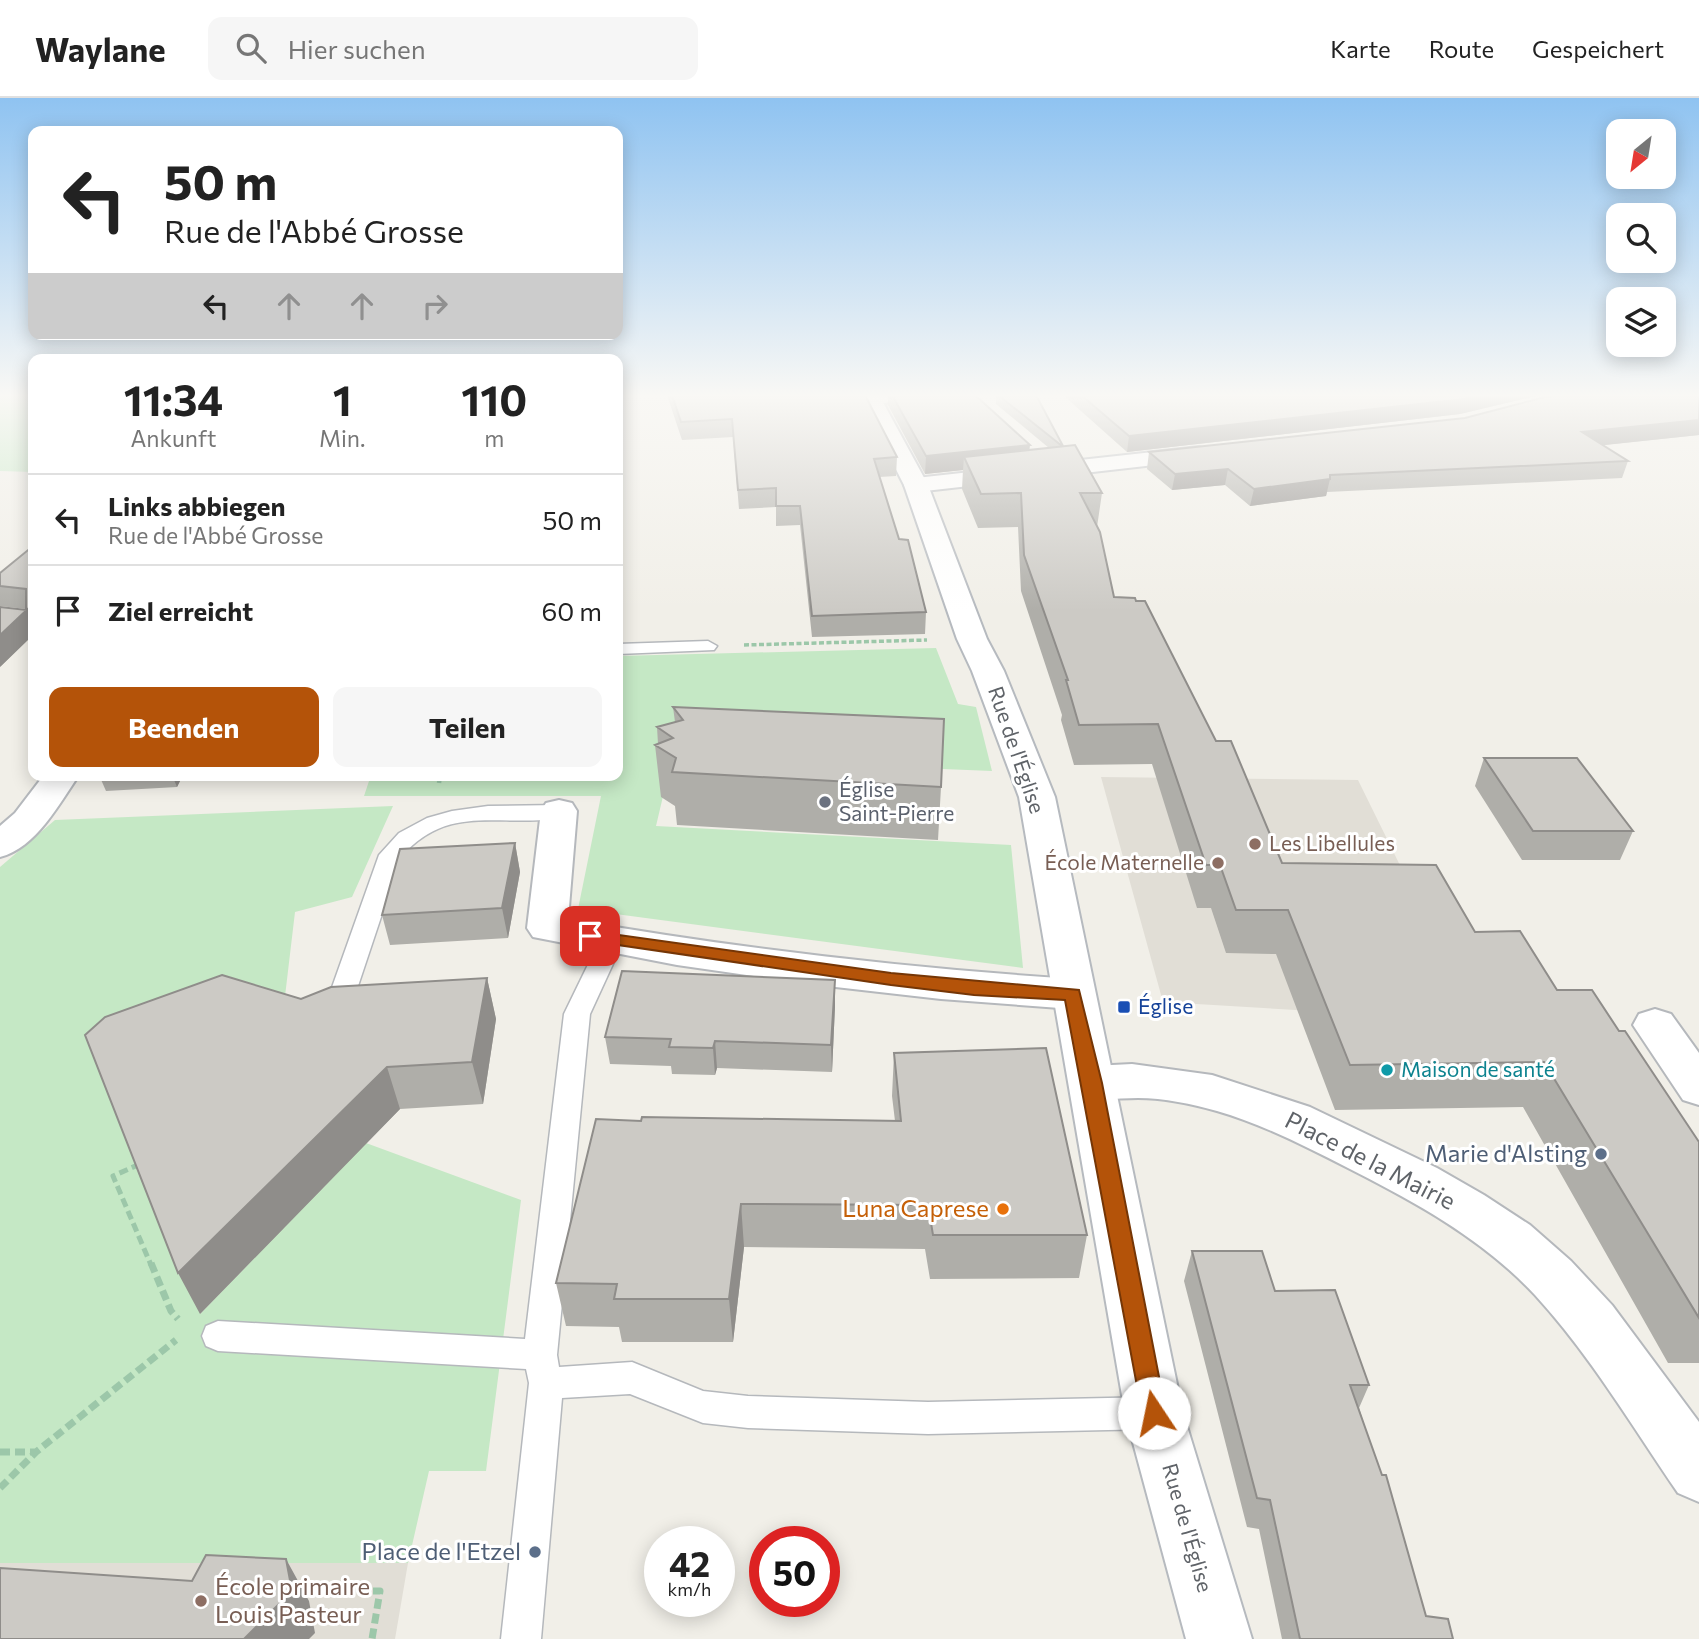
<!DOCTYPE html>
<html lang="de">
<meta charset="utf-8">
<style>
body{margin:0;font-family:Commissioner,sans-serif;background:#f6f6f6;color:#222;height:100vh;display:flex;flex-direction:column;font-size:26px;white-space:nowrap}
*{box-sizing:border-box;margin:0}
p{font-size:23px;color:#767676}
.icon{flex:none;width:38px;height:38px;fill:none;stroke:currentColor;stroke-width:2;stroke-linecap:round;stroke-linejoin:round}
.map{position:relative;flex:1;overflow:hidden}
.side{position:absolute;left:28px;top:256px;width:595px;height:427px;display:flex;flex-direction:column;background:#fff;border-radius:14px;box-shadow:0 4px 18px #0003}
.side>*{flex:none}
.hud{position:absolute;left:28px;top:28px;width:595px;height:214px;border-radius:14px;box-shadow:0 4px 18px #0003;background:#fff;color:#222;overflow:hidden}
.needle{width:46px;rotate:210deg}
.tools{position:absolute;left:1606px;top:21px;display:grid;gap:14px}
.tools a{display:grid;place-items:center;width:70px;height:70px;border-radius:14px;background:#fff;box-shadow:0 4px 18px #0003;font-size:35px}
.speed{position:absolute;left:644px;top:1428px;display:flex;gap:14px;font-size:35px;font-weight:700;text-align:center}
.speed>*{display:grid;place-content:center;width:91px;height:91px;border-radius:50%;background:#fff;box-shadow:0 4px 18px #0003;line-height:1}
.speed small{font-size:18px;font-weight:400}
.speed .limit{border:10px solid #d22;background:#fff;color:#111}
.pin{position:absolute;display:grid;place-items:center;width:60px;height:60px;color:#fff;margin:-30px;border-radius:14px;box-shadow:0 4px 10px #0006}
.me{position:absolute;width:77px;margin:-38px;rotate:349deg;stroke-linejoin:round;filter:drop-shadow(0 0 5px #0008)}
.turn{display:flex;align-items:center;gap:24px;height:147px;padding:0 21px;font-size:32px}
.turn .icon{width:91px;height:91px;stroke-width:2.5}
.turn b{display:block;font-size:49px;line-height:60px}
.lanes{display:flex;align-items:center;height:66px;padding:0 21px;background:#0003;justify-content:center;gap:35px;direction:ltr}
.lanes .off{opacity:.35}
.eta{display:flex;justify-content:space-evenly;align-items:center;height:119px;text-align:center}
.eta b{font-size:42px;font-weight:700;line-height:49px}
.primary-button{display:flex;gap:14px;margin-top:auto;padding:14px 21px}
.primary-button a{flex:1;height:80px;border-radius:14px;background:#b45309;color:#fff;font-size:28px;font-weight:700;line-height:80px;text-align:center}
.primary-button a+a{background:#f6f6f6;color:#222}
ul{padding:0;list-style:none}
li{display:flex;align-items:center;gap:21px;height:91px;padding:0 21px;border-top:2px solid #e0e0e0}
li div{flex:1}
li b{display:block;font-size:26px}
li em{font-style:normal}
header{display:flex;align-items:center;gap:42px;box-sizing:border-box;height:98px;padding:0 35px;background:#fff;border-bottom:2px solid #e0e0e0}
header strong{font-size:33px}
nav{display:flex;gap:38px;margin-inline-start:auto;font-size:24px}
.search{width:490px;height:63px;background:#f6f6f6;display:flex;align-items:center;gap:18px;box-sizing:border-box;padding:0 24px;border-radius:14px;color:#767676;font-size:26px}
.map>svg:first-child{display:block}
.education{fill:#e1ded6}
.green{fill:#c5e8c5}
.lines{fill:none;stroke-linecap:round;stroke-linejoin:round}
.service-casing{stroke:#b5b8bc;stroke-width:3}
.minor-casing{stroke:#b5b8bc;stroke-width:4}
.secondary-casing{stroke:#b6babf;stroke-width:4}
.path-far3{stroke:#9cc7a9;stroke-width:3.5;stroke-dasharray:5 2.5;stroke-linecap:butt}
.path-far2{stroke:#9cc7a9;stroke-width:4.5;stroke-dasharray:7 3.5;stroke-linecap:butt}
.path-far1{stroke:#9cc7a9;stroke-width:5;stroke-dasharray:9 4.5;stroke-linecap:butt}
.path{stroke:#9cc7a9;stroke-width:7;stroke-dasharray:10 5;stroke-linecap:butt}
.service{fill:#fff;fill-rule:evenodd}
.minor{fill:#fff;fill-rule:evenodd}
.secondary{fill:#fff;fill-rule:evenodd}
.wall{fill:#afaea9}
.shaded-wall{fill:#8f8d8a}
.building{fill:#cccac5;stroke:#8f8d8a;stroke-width:2}
.route{fill:#b45309;stroke:#753606;stroke-width:2}
.worship-dot{fill:#6b7280;stroke:#fff;stroke-width:2.5}
.education-dot{fill:#8d6e63;stroke:#fff;stroke-width:2.5}
.transit-dot{fill:#1a4fb4;stroke:#fff;stroke-width:2.5}
.culture-dot{fill:#0f9aa8;stroke:#fff;stroke-width:2.5}
.service-dot{fill:#5c6f8a;stroke:#fff;stroke-width:2.5}
.food-dot{fill:#e8710a;stroke:#fff;stroke-width:2.5}
.labels{text-anchor:middle;stroke-width:6;stroke-linejoin:round;paint-order:stroke}
.street-label{font-size:21px;fill:#5f6368;stroke:#fff}
.worship-label{font-size:21px;fill:#5b616d;stroke:#fff;text-anchor:start}
.education-label{font-size:21px;fill:#785e54;stroke:#fff;text-anchor:start}
.transit-label{font-size:21px;fill:#164399;stroke:#fff;text-anchor:start}
.culture-label{font-size:21px;fill:#0d838f;stroke:#fff;text-anchor:start}
.near-service-label{font-size:24px;fill:#4e5e75;stroke:#fff;text-anchor:end}
.near-street-label{font-size:24px;fill:#5f6368;stroke:#fff}
.near-food-label{font-size:24px;fill:#c56008;stroke:#fff;text-anchor:end}
.near-education-label{font-size:24px;fill:#785e54;stroke:#fff;text-anchor:start}
</style>
<header>
<strong>Waylane</strong>
<div class="search"><svg class="icon" aria-label="search" viewBox="0 0 24 24"><circle cx="10" cy="10" r="6"/><path d="M15 15l6 6"/></svg>Hier suchen</div>
<nav><a>Karte</a><a>Route</a><a>Gespeichert</a></nav>
</header>
<div class="map">
<svg width="1699" height="1541" viewBox="0 0 1699 1541">
<rect width="100%" height="100%" fill="#f1efe8"/>
<path class="education" d="M1101,679L1358,682L1421,810L1312,913L1163,904Z
M0,1465H408L395,1541H0Z"/>
<path class="green" d="M0,297H33V374L0,373Z
M936,550L958,606L976,609L992,673L672,660L656,728L1011,747L1023,870L578,811L601,698H364L371,677H618V558Z
M393,708L352,799L295,814L281,932L200,1216L366,1045L521,1102L486,1373H429L408,1465H0V769L55,722Z"/>
<g class="lines">
<defs>
<path id="service" d="M708,543L717,548L714,552L618,556V546Z
M559,707L567,708L570,713L567,718C506,733 451,701 401,759L351,909L347,915L338,918L329,915L325,909L379,757L399,735L427,720L452,713L488,708Z
M612,834L621,836L624,842L590,916L557,1257L559,1269L632,1264L703,1293L748,1298L928,1304L1154,1299L1166,1304L1171,1315L1166,1326L1154,1331L928,1336L748,1330L703,1325L630,1296L562,1300L541,1541H501L529,1285L526,1271L218,1253L206,1248L202,1238L206,1228L218,1223L525,1241L564,916L600,842L603,836Z"/>
<path id="minor" d="M860,297H908L905,301C892,305 875,307 862,303Z
M1199,349L1207,351L1211,356L1207,361L916,394L907,392L904,387L907,382L916,380Z
M44,677H79C59,706 36,750 0,759V728L15,715Z
M559,702L572,705L577,713L568,821C735,850 903,870 1073,881L1088,885L1095,896L1088,907L1073,911L941,901L809,886L677,867L533,839L527,830L541,713L546,705Z
M1655,911L1671,916L1699,955V1007L1683,1002L1633,927L1639,916Z
M1132,966L1212,977L1310,1009L1437,1070L1484,1097L1530,1127L1571,1163L1612,1207L1699,1324V1404L1678,1395C1632,1328 1590,1257 1535,1197C1483,1141 1415,1104 1348,1070C1305,1048 1262,1026 1217,1013C1192,1006 1164,1000 1138,1000C1116,1000 1097,1004 1076,997L1069,985L1076,973L1092,968Z"/>
<path id="secondary" d="M858,297H879L928,387L987,541L1004,573L1055,699L1183,1315L1252,1541H1186L1125,1315L1019,699L972,573L957,541L904,387Z"/>
</defs>
<use href="#service" class="service-casing"/>
<use href="#minor" class="minor-casing"/>
<use href="#secondary" class="secondary-casing"/>
<path class="path-far3" d="M744,547L927,542"/>
<path class="path-far2" d="M439,685L440,677"/>
<path class="path-far1" d="M140,1066L113,1078L151,1167"/>
<path class="path" d="M151,1165L171,1213L178,1221
M0,1354H35
M0,1390L36,1354L176,1242
M298,1492L380,1493L372,1541"/>
<use href="#service" class="service"/>
<use href="#minor" class="minor"/>
<use href="#secondary" class="secondary"/>
</g>
<path class="wall" d="M667,297H865L897,359L896,378L879,379L899,441L926,514L925,536L812,539L800,427L776,428V409L739,411L733,339L682,342Z
M888,297H975L1029,352L1049,350L996,306V297H1036L1063,348L1102,395L1097,429L1114,499L1136,503L1216,643L1282,765L1475,834L1557,892L1619,933L1699,1044V1265H1668L1523,1009L1335,1012L1276,856L1226,855L1211,810H1197L1152,666L1074,667L1061,622L1062,617L1021,493L1018,429L978,430L962,391L963,372L925,376L888,307Z
M1063,297H1540L1460,316L1127,354Z
M1699,297V337L1603,347L1628,363L1622,380L1327,394L1326,398L1250,408L1225,387L1172,392L1147,371L1149,354L1465,320Z
M33,448V537L0,569L26,511L0,508V475Z
M673,609L941,689L938,742L677,727L675,708L661,699L655,647L658,646L657,629L675,624Z
M1484,660L1633,733L1620,762H1522L1475,688Z
M99,677H183L177,689L106,693Z
M515,745L520,774L508,840L390,847L382,817Z
M487,880L496,921L483,1006L400,1011L200,1216L301,901Z
M835,882V908L832,974L717,970L715,977L672,976L671,968L610,966L605,939Z
M894,955L1087,1137L1079,1180L930,1181L925,1151L744,1149L733,1244H622L619,1229L566,1228L556,1185L641,1023H895L892,998Z
M1192,1153L1275,1193L1369,1287L1359,1310L1426,1518L1453,1541H1282L1259,1431L1247,1429L1184,1183Z"/>
<path class="shaded-wall" d="M1480,297H1540L1460,316L1127,354L1129,338Z
M1699,322V337L1577,350L1582,334Z
M1030,347L1028,365L964,359L963,372L925,376L926,358Z
M1228,371L1225,387L1172,392L1175,376Z
M1330,381L1326,398L1250,408L1254,391Z
M33,506V537L0,569V537Z
M172,677H183L177,689Z
M515,745L520,774L508,840L502,810Z
M487,880L496,921L483,1006L472,964Z
M835,882V908L832,974L831,947Z
M715,943L717,970L715,977L713,950Z
M387,969L400,1011L200,1216L178,1175Z
M741,1106L744,1149L733,1244L729,1201Z
M286,1461L309,1503L315,1535L309,1541H244Z"/>
<path class="building" d="M672,297H865L897,359L874,361L899,441L908,442L926,514L812,518L800,408H776V390L738,392L732,321L681,324Z
M892,297H975L1030,347L926,358Z
M998,297H1036L1063,348H1062Z
M1081,297H1480L1464,301L1129,338Z
M1565,297H1699V322L1582,334L1628,363L1330,377V381L1254,391L1228,371L1175,376L1149,354L1465,320L1545,299Z
M1075,347L1102,395H1080L1100,434L1114,499L1135,500L1136,503H1145L1216,643H1231L1282,765L1436,767L1475,834L1520,833L1557,892H1592L1619,933H1625L1699,1044V1220L1544,964L1350,967L1288,812H1236L1220,767H1206L1158,626L1079,627L1066,582H1068L1024,457L1021,395L981,396L964,359Z
M33,448V506L0,537V509L26,512V491L0,488V475Z
M673,609L944,621L941,689L672,674L676,660L655,647L673,640L657,629L683,622Z
M1484,660H1577L1633,733H1533Z
M515,745L502,810L382,817L400,751Z
M622,873L835,882L831,947L715,943L713,950L669,949L671,941L605,939Z
M222,877L301,901L331,889L487,880L472,964L387,969L178,1175L85,937L105,919Z
M1046,950L1087,1137H933L928,1107L741,1106L729,1201H614L617,1186L556,1185L596,1021L641,1023L642,1019L901,1023L894,955Z
M1192,1153H1262L1275,1193L1335,1192L1369,1287H1350L1382,1377H1386L1426,1518L1448,1521L1453,1541H1300L1270,1402L1257,1400Z
M206,1457L286,1461L292,1493L244,1541H0V1470L192,1483Z"/>
<linearGradient id="sky" x2="0" y2="1"><stop stop-color="#8fc3f1"/><stop offset="0.58" stop-color="#f9f8f5"/><stop offset="1" stop-color="#f9f8f5" stop-opacity="0"/></linearGradient>
<rect width="1699" height="513" fill="url(#sky)"/>
<path class="route" d="M590,833L891,875L1079,892L1102,985L1166,1315L1163,1323L1154,1326L1146,1323L1142,1315L1065,902L974,897L891,887L584,842L581,838Z"/>
<circle class="worship-dot" cx="825" cy="704" r="7"/>
<g class="education-dot">
<circle cx="1255" cy="746" r="7"/>
<circle cx="1218" cy="765" r="7"/>
<circle cx="201" cy="1503" r="7"/>
</g>
<rect class="transit-dot" x="1117" y="902" width="14" height="14" rx="3.5"/>
<circle class="culture-dot" cx="1387" cy="972" r="7"/>
<g class="service-dot">
<circle cx="1601" cy="1056" r="7"/>
<circle cx="535" cy="1454" r="7"/>
</g>
<circle class="food-dot" cx="1003" cy="1111" r="7"/>
<g class="labels">
<g class="street-label">
<text transform="translate(1016 652) rotate(71)" y="7">Rue de l'Église</text>
<text transform="translate(1187 1430) rotate(74)" y="7">Rue de l'Église</text>
</g>
<g class="worship-label">
<text x="839" y="699">Église<tspan x="839" dy="24">Saint-Pierre</tspan></text>
</g>
<g class="education-label">
<text x="1269" y="753">Les Libellules</text>
<text x="1204" y="772" text-anchor="end">École Maternelle</text>
</g>
<g class="transit-label">
<text x="1138" y="916">Église</text>
</g>
<g class="culture-label">
<text x="1401" y="979">Maison de santé</text>
</g>
<g class="near-service-label">
<text x="1587" y="1064">Marie d'Alsting</text>
<text x="521" y="1462">Place de l'Etzel</text>
</g>
<g class="near-street-label">
<text transform="translate(1370 1063) rotate(27)" y="8">Place de la Mairie</text>
</g>
<g class="near-food-label">
<text x="989" y="1119">Luna Caprese</text>
</g>
<g class="near-education-label">
<text x="215" y="1497">École primaire<tspan x="215" dy="28">Louis Pasteur</tspan></text>
</g>
</g>
</svg>
<div class="tools">
<a><svg class="needle" viewBox="-14 -14 28 28"><path d="M0-13l5 13h-10z" fill="#e53935"/><path d="M0 13l5-13h-10z" fill="#767676"/></svg></a>
<a><svg class="icon" aria-label="search" viewBox="0 0 24 24"><circle cx="10" cy="10" r="6"/><path d="M15 15l6 6"/></svg></a>
<a><svg class="icon" aria-label="layers" viewBox="0 0 24 24"><path d="M12 4l9 5-9 5-9-5zM3 14l9 5 9-5"/></svg></a>
</div>
<div class="speed"><div>42<small>km/h</small></div><div class="limit">50</div></div>
<div class="pin" style="left:590px;top:838px;background:#d93025"><svg class="icon" aria-label="arrive" viewBox="0 0 24 24"><path d="M6 21V4h12l-3 4 3 4H6"/></svg></div>
<svg class="me" style="left:1154px;top:1315px" viewBox="-20 -20 40 40"><circle r="19" fill="#fff"/><path d="M0-13L10 11 0 6-10 11z" fill="#b45309"/></svg>
<div class="hud">
<div class="turn"><svg class="icon" aria-label="left" viewBox="0 0 24 24"><path d="M17 20v-9H6M10 6l-5 5 5 5"/></svg><div><b>50 m</b>Rue de l'Abbé Grosse</div></div>
<div class="lanes"><svg class="icon" aria-label="left" viewBox="0 0 24 24"><path d="M17 20v-9H6M10 6l-5 5 5 5"/></svg><svg class="icon off" aria-label="ahead" viewBox="0 0 24 24"><path d="M12 20V5M6 11l6-6 6 6"/></svg><svg class="icon off" aria-label="ahead" viewBox="0 0 24 24"><path d="M12 20V5M6 11l6-6 6 6"/></svg><svg class="icon off" aria-label="right" viewBox="0 0 24 24"><path d="M7 20v-9h11M14 6l5 5-5 5"/></svg></div>
</div>
<section class="side">
<div class="eta">
<div><b>11:34</b><p>Ankunft</p></div>
<div><b>1</b><p>Min.</p></div>
<div><b>110</b><p>m</p></div>
</div>
<ul>
<li><svg class="icon" aria-label="left" viewBox="0 0 24 24"><path d="M17 20v-9H6M10 6l-5 5 5 5"/></svg><div><b>Links abbiegen</b><p>Rue de l'Abbé Grosse</p></div><em>50 m</em></li>
<li><svg class="icon" aria-label="arrive" viewBox="0 0 24 24"><path d="M6 21V4h12l-3 4 3 4H6"/></svg><div><b>Ziel erreicht</b></div><em>60 m</em></li>
</ul>
<div class="primary-button"><a>Beenden</a><a>Teilen</a></div>
</section>
</div>
